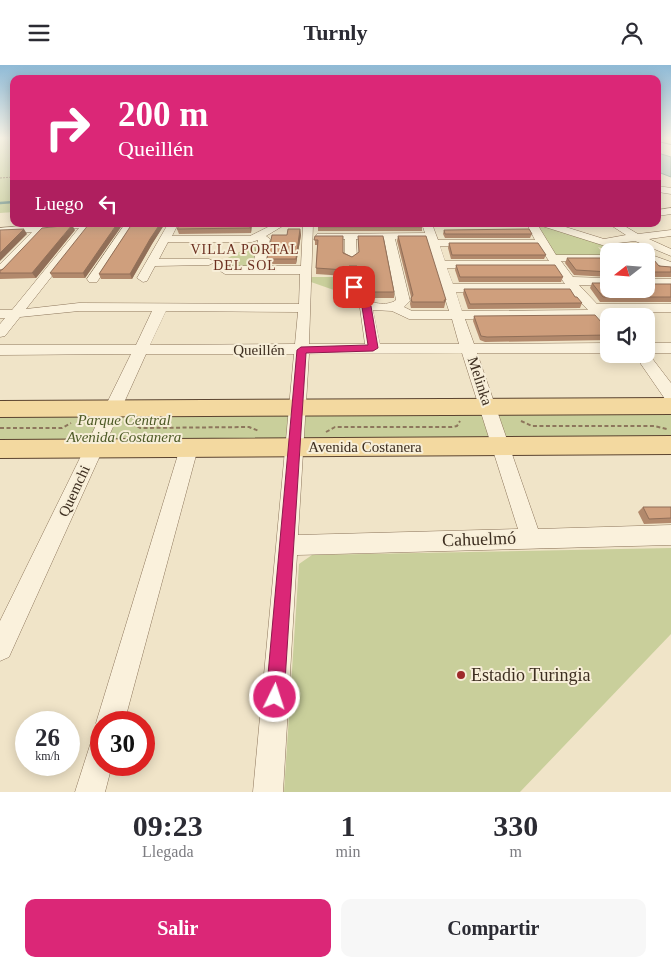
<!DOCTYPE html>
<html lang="es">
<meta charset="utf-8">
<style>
body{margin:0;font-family:Georgia,serif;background:#f7f7f7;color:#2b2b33;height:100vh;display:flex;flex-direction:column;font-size:19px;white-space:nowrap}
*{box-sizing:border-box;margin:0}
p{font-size:16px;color:#7c7c81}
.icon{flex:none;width:28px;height:28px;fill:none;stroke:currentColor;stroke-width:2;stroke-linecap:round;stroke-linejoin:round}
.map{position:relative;height:727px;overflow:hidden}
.panel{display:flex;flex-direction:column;background:#fff;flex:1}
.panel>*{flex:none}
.guide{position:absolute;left:10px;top:10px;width:651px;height:152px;border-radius:10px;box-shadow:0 2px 12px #0003;background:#db2777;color:#fff;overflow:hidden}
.needle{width:32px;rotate:253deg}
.fabs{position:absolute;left:600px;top:178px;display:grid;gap:10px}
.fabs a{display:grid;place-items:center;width:55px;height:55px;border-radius:10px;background:#fff;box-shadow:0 2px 12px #0003;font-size:25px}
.speed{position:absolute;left:15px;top:646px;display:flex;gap:10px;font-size:25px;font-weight:700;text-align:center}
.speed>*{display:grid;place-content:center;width:65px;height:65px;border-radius:50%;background:#fff;box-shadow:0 2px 12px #0003;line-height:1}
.speed small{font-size:12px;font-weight:400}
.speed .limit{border:8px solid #d22;background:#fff;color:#111}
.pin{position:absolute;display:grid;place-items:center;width:42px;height:42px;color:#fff;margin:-21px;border-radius:10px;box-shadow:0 2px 8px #0006}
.me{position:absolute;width:55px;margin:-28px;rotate:4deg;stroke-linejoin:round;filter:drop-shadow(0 0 4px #0008)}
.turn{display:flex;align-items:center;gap:18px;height:105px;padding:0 25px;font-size:22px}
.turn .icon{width:65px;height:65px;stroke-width:2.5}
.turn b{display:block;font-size:35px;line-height:42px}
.then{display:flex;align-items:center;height:48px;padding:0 25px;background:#0003;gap:10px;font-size:19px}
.eta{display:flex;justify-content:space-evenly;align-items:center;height:85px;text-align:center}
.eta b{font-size:30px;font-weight:700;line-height:35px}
.action{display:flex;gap:10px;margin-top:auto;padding:10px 25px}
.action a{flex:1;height:58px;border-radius:10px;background:#db2777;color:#fff;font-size:20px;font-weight:700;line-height:58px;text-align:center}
.action a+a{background:#f7f7f7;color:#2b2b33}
header{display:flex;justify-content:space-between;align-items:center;height:65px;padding:0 25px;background:#fff;font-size:22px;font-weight:700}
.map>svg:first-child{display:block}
.green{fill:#c9cf9b}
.water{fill:#a9c4bc;stroke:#6f938a}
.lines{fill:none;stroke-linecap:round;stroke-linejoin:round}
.stream{stroke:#6f938a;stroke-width:2.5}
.minor-casing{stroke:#8d765c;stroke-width:1}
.major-casing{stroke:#5b4430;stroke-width:2}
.path-far1{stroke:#8d765c;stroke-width:1;stroke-dasharray:2 1;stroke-linecap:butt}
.path{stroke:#8d765c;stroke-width:2;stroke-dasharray:4 2.5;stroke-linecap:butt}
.minor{fill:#faf1dc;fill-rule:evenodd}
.major{fill:#f3d9a0;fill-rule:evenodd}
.wall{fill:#b2896c}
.shaded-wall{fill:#916f58}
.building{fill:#cf9f7d;stroke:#916f58}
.route{fill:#db2777;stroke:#8e194d}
.poi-dot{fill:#9e2a2b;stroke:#f7eed8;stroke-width:2}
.labels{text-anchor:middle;stroke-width:4;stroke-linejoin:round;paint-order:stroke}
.far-neighbourhood-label{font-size:14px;letter-spacing:1px;fill:#6b2e1e;stroke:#f7eed8}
.street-label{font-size:15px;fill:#3d2e20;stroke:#f7eed8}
.park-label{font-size:15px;font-style:italic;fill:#4d5a26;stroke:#f7eed8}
.near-street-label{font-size:18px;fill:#3d2e20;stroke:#f7eed8}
.near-poi-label{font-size:18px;fill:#3d2e20;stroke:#f7eed8;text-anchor:start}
</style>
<header><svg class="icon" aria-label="menu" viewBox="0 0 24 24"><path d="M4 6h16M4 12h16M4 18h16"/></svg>Turnly<svg class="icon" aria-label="person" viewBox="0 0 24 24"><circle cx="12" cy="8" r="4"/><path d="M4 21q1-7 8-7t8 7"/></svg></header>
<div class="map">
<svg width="671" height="727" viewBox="0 0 671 727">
<rect width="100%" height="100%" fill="#f0e4c8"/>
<path class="green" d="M0,73H14V147L0,148Z
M534,159L602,176L627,186H611L598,182L606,192H556Z
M261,176L255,202L231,203L220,197Z
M311,212H349L351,231L311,217Z
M671,344V377L0,382V346Z
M671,483V569L520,727H284L299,499L312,490Z"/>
<path class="water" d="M658,88L671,92V112L658,107Z"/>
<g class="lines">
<path class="stream" d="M0,138L14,137"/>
<defs>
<path id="minor" d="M658,121L671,123V129L658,127Z
M671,143V149L658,151V145Z
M42,159H93L26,244L79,238L299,239L300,209H225L214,202L220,198L227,201H253L258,175L252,177H168L159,194H209L215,197L209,200L155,201L147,216L143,217L137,213L168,159H178L172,171H250L274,159H286L266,171L270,174L265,201H301L303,159H313L309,279H365L360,243L349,234L347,211L349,208H357L361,232C370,238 387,242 396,235L384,174H356L357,193L351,196L345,193V174H321L316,171L317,169L425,168L422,159H432L438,175H535L527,159H537L556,190H609V196H561L573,212L609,213V221L579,220L597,239H671V247H605L610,251L609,262L604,261L596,253L465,254L474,279L609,278V288H477L538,464L671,460V480L297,490L283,727H253L294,289H146L9,592L0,596V556L131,289L0,290V280H136L152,246H79L20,252L5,271L0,272V259L5,253H0V245H12L79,163L44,166L4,209L0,210V199L32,167L0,169V163ZM426,173L449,246H412L404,242L410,236L395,174ZM440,181H539L549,196H445ZM447,203H554L565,219H453ZM456,227H571L588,245L462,246ZM373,245L392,246L409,254H452L459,279H380ZM166,246L298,247L295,279L150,280ZM462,288L518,464L298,470L309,289Z
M125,159H135L97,217H89L87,214Z
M541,159H556L604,174L626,170L609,159H621L638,169L671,165V171L649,174L671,184V191L635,176L618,178L636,184L637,186H621L542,161Z
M646,188L671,197V205L646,195Z
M646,214H671V222H646Z
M646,278H671V288H648L671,318V336L665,334L634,289H646Z
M189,376L195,378L198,383L124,658H101V668L96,658L180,383L183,378Z
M101,673V700H112L105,727H75L91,677Z"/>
<path id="major" d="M658,73H671V79L658,76Z
M671,333V349L0,352V336Z
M671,371V389L0,393V375Z"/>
</defs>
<use href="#minor" class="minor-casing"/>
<use href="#major" class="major-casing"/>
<path class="path-far1" d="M0,113L14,112"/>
<path class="path" d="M521,356L532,361H654L667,364
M132,358L140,363L249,362L259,366
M0,363H62L71,358
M326,367L335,362H452L457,361L460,356"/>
<use href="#minor" class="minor"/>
<use href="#major" class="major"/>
</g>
<path class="wall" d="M132,159H164V160L152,179L132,214H101L99,209Z
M252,159L251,168L179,169L177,164Z
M318,159L422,162V166H318Z
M121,162L85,213H53L50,208Z
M300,164L301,170L296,199H267V194L287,170Z
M75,165L36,213L0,214V205Z
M444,165L532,169L530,173H445L443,169Z
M315,171L352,192L359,188L358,171L394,227V233H367L363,231L357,206H349L345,211L316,209L317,180H315Z
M398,171L446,235L444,243H411L410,239L411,232L397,176Z
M449,178L546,190L544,194H451L448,183Z
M567,193H609V212L574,210L565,198Z
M646,193L659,201L671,202V212H647L649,219H671V237H600L590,223L592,218L609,224Z
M456,200L563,212L561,217H459L455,205Z
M464,224L575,232L582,238L580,243L468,244L463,229Z
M474,251L609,266V275L485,277L480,275L473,256Z
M643,442H671V458L644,459L638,447Z"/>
<path class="shaded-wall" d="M117,159H120L121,162L85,213L83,208Z
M160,159H164V160L152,179L132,214L130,209L150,174Z
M251,159H252L251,168L250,163Z
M72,160L75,165L36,213L32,208Z
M24,164L27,169L0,196V188Z
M300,164L301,170L296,199V194Z
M349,201V206L345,211V205Z"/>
<path class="building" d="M89,159H117L83,208H50Z
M132,159H160L150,174L130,209H99Z
M180,159H251L250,163L177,164Z
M318,159H421L422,162H318Z
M72,160L32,208H0V205H2L42,163Z
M24,164L0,188V165Z
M288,164H300L296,194H267L272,170H287Z
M529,164L532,169H445L444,165Z
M315,171H343V188L352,192L359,187L358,171H383L394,227H367L363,225L357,201H349L345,205L316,203L318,175H314Z
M398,171H426L446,235H444L445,237H412L411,233L413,230Z
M449,178H538L546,190H452Z
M567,193H609V207L576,205Z
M646,193L654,195L659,201L671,202V207H649L647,209L649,219H671V232H603L592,218H609V224H646Z
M456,200H555L563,212H460Z
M464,224H570L575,232H577L582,238L470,239Z
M595,250L609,266V270L487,272L481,271L474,251Z
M643,442H671V453L649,454Z"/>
<linearGradient id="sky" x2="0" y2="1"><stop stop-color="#8fbad6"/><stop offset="0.42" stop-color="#f8f3e6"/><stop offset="1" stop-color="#f8f3e6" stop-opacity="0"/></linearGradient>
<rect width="671" height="174" fill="url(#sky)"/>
<path class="route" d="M351,220H357L359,232L371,241L378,283L373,286L306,288L284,632L281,638L275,641L269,638L266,632L297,285L301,282L368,280L362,242L350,234Z"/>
<circle class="poi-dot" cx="461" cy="610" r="5"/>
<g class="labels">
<g class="far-neighbourhood-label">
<text x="245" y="189">VILLA PORTAL<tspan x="245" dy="16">DEL SOL</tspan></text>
</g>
<g class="street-label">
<text x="259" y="290">Queillén</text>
<text transform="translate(480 316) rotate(72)" y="5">Melinka</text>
<text x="365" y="387">Avenida Costanera</text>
<text transform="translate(74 426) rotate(-65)" y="5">Quemchi</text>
</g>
<g class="park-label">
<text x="124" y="360">Parque Central<tspan x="124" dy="17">Avenida Costanera</tspan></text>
</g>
<g class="near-street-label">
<text transform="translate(479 474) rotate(-2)" y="6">Cahuelmó</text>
</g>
<g class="near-poi-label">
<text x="471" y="616">Estadio Turingia</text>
</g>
</g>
</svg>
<div class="fabs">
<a><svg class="needle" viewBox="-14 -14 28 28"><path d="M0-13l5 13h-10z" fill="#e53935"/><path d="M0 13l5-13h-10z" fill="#7c7c81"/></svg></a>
<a><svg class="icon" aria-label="sound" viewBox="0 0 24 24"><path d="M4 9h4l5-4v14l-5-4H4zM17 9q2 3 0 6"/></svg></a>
</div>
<div class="speed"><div>26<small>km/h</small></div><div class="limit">30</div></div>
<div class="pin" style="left:354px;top:222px;background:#d93025"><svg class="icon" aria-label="arrive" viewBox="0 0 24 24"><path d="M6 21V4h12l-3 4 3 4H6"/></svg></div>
<svg class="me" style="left:275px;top:632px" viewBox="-20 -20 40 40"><circle r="17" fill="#db2777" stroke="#fff" stroke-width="3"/><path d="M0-11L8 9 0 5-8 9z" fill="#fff"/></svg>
<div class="guide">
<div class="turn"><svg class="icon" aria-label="right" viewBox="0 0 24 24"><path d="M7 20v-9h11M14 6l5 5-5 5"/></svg><div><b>200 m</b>Queillén</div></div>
<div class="then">Luego<svg class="icon" aria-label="left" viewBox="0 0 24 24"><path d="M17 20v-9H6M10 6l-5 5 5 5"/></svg></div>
</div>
</div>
<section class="panel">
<div class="eta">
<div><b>09:23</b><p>Llegada</p></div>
<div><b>1</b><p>min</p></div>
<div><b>330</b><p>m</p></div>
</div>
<div class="action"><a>Salir</a><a>Compartir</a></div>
</section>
